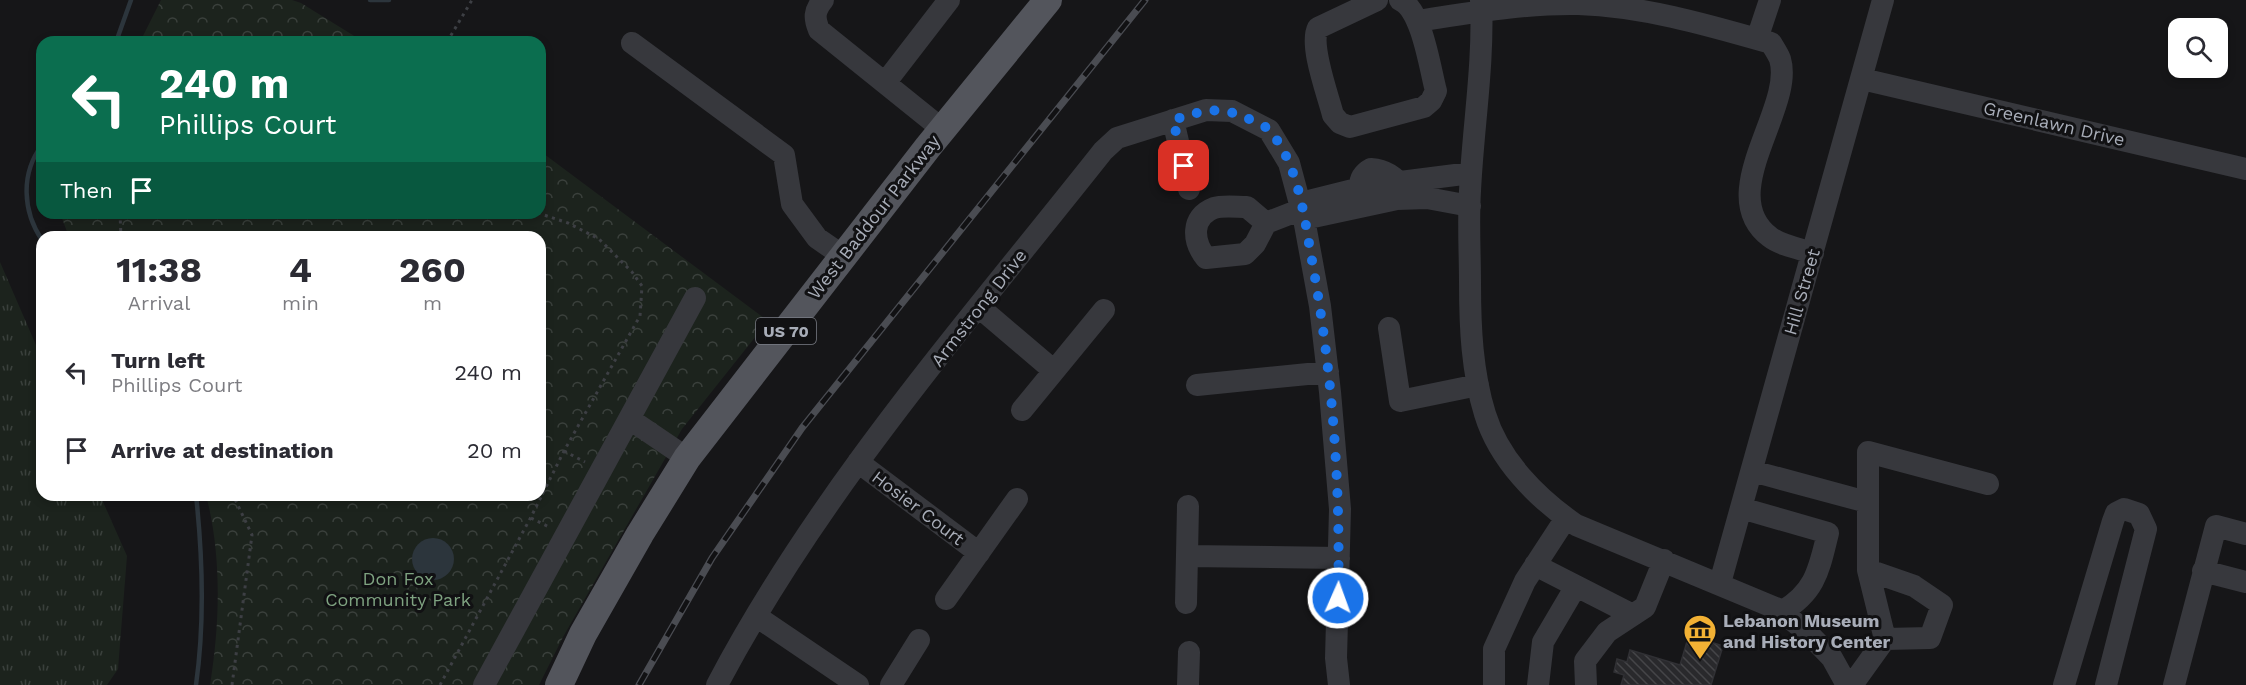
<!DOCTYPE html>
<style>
body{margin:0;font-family:"Work Sans",sans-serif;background:#f7f7f7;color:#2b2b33;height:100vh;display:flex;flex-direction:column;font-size:22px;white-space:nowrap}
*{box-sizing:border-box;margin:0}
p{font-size:20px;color:#7c7c81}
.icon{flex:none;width:33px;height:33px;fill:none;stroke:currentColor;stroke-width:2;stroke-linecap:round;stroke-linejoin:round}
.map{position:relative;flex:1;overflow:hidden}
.drawer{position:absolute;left:36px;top:231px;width:510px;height:270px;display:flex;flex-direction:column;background:#fff;border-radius:18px;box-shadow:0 3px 9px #0003}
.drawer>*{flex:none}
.guide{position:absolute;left:36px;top:36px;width:510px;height:183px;border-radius:18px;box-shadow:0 3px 9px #0003;background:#0b6e4f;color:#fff;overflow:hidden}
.fabs{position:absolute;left:2168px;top:18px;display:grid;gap:12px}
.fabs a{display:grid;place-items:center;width:60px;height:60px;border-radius:12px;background:#fff;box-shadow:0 3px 9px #0003;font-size:30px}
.pin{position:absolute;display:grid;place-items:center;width:51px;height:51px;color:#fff;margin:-26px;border-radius:12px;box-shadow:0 3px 9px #0006}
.me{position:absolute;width:66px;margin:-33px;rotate:2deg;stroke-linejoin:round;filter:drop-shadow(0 0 4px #0008)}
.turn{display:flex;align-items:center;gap:21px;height:126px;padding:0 24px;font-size:27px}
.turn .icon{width:78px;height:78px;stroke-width:2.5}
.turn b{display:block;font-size:42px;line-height:51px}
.then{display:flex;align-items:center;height:57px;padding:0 24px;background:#0003;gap:12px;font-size:22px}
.eta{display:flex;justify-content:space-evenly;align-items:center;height:102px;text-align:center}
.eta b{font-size:36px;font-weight:700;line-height:42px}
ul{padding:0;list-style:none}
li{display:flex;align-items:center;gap:18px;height:78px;padding:0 24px}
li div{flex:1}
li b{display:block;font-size:22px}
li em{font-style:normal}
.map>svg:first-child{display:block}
.grass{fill:url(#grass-tufts)}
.forest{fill:url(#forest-crowns)}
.water{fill:#2c353c}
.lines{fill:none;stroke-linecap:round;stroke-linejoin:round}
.stream{stroke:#2c353c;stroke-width:4.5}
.building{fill:url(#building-back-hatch);stroke:#303034;stroke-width:1.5}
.path{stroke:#3d3f44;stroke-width:3;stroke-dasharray:3 4.5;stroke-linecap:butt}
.minor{stroke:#37383d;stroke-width:22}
.major{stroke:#53555c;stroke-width:28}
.rail-casing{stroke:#4a4c52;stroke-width:7}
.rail{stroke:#111113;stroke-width:4.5;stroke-dasharray:14;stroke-linecap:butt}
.route{stroke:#1a73e8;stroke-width:10;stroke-dasharray:0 18}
.labels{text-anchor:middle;stroke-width:6;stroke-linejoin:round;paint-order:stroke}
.shield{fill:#111113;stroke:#7b7e86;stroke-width:1.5}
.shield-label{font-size:16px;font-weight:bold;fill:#a8adb8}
.street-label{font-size:18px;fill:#a8adb8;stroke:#111113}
.park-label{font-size:18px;fill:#7fa381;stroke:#111113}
.poi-label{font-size:18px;font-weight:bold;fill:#a8adb8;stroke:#111113;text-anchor:start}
</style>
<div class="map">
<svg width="2246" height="685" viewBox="0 0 2246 685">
<defs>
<pattern id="grass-tufts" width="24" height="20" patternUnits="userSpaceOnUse" patternTransform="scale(1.5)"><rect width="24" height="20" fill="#1c231d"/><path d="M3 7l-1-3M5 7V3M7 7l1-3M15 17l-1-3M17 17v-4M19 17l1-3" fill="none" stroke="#3a403c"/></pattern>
<pattern id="forest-crowns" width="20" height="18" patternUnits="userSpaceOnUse" patternTransform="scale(1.5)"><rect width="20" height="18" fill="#1c231d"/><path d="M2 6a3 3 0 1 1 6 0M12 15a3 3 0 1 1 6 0" fill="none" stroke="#3a403c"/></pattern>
<pattern id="building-back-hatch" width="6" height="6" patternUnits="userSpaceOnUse" patternTransform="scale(1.5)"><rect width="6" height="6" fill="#29292c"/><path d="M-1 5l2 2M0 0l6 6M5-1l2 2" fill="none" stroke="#454548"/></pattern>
</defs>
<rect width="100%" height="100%" fill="#161618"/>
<path class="grass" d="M0,262L42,359V495H100L127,556L118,669L107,685H0Z"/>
<path class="forest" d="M161,0H292L301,3L364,42H140Z
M540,151L768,321L682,429L563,637L539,685H210C220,623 222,556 206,495H540V237H69L60,213H540Z"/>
<path class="water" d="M412 559a21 21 0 1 1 42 0a21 21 0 1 1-42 0Z"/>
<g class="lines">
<path class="stream" d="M370,0H389
M116,42L131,0
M42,145C20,174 23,212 42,240
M196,685C205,621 203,560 196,495"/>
</g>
<path class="building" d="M1689,635L1723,646L1711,685H1621L1624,675L1614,672L1617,659L1627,662L1630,650L1680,665Z"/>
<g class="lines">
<path class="path" d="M217,42L223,40L237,42
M447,42L472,0
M120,213L121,237
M564,451L585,462
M531,518L549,527
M232,685L252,535L233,495
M440,685L531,517L564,451L640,316L642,286L632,272L599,239L568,223L538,213"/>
<path class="minor" d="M823,0C814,11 814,18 819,30L942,129
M1377,0L1318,28C1309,45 1328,95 1333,115L1340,123L1350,127L1424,107L1431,101L1436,91C1430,69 1422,9 1400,0
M1481,0C1484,64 1473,127 1470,191C1468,222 1470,252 1470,283C1470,327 1472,372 1485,414C1499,460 1537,498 1576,525L1778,609L1808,633L1832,658L1847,685
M1418,21C1470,13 1524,3 1578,4C1643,6 1708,25 1771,43C1774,48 1778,54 1780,59C1795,108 1713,194 1770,237C1780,245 1800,249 1813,253
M1757,39L1770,0
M632,43L784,155L792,204L817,238L843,256
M1862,79L2246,169
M885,83L949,0
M1173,120L1189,189
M1361,196C1358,183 1360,175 1371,169C1383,170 1398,176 1401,189
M1301,203L1369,186L1471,173
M1304,219L1397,199L1427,198L1470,206
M1266,223L1247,207C1237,207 1223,205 1214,208C1190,217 1193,242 1206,258L1245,254L1255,244L1266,223L1302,209
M979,307L1053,370
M1389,328L1400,401L1478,385
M1197,385L1328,372
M1022,410L1104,310
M631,420L687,458
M858,462L979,553
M1752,471L1867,502
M1741,508L1828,533C1819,569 1816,592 1781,612
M1187,556L1339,558
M1535,565L1633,615
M1868,570V452L1988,484
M2203,571L2246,582
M1720,583L1883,0
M946,599L1017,499
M1186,603L1188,506
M756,616L858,685
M484,685L695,298
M717,685C819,491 967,323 1103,151L1117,138L1206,110L1232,111L1269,130L1289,163L1304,219L1320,306L1330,392L1340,509L1336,658L1339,685
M891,685L919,640
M1188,685L1189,652
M1494,685V649L1525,581L1566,518
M1538,685L1543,642L1576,586
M1586,685L1585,661L1607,632L1645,607L1664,560
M1852,685L1885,639L1868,570L1914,586L1942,605L1930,638L1885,639
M2064,685L2113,521L2116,513L2124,509L2139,514L2146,529L2106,685
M2174,685L2216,526L2246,534"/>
<path class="major" d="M559,685L583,634L640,534L687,458L928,147L1048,0"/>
<defs>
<path id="rail" d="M639,685L712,558L802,428L1145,0"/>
</defs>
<use href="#rail" class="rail-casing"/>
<use href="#rail" class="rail"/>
</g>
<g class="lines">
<path class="route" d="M1184,166L1173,120C1204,110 1220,105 1251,120C1257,123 1266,126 1270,131C1298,164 1304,215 1311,255C1332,369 1341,483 1338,598"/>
</g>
<defs>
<symbol id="museum-pin" viewBox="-11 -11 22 30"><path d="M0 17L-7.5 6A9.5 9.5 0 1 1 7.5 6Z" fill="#f2b134" stroke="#111113"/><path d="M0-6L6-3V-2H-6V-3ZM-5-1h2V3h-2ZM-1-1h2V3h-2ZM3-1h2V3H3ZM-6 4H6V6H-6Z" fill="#111"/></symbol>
</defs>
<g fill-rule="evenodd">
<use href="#museum-pin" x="1681" y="612" width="38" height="52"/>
</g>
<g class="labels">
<rect class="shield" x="756" y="318" width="60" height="26" rx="4.5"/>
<g class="shield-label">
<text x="786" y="337">US 70</text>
</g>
<g class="street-label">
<text transform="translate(2054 124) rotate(13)" y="6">Greenlawn Drive</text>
<text transform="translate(874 217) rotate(-52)" y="6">West Baddour Parkway</text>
<text transform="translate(1802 292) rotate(-74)" y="6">Hill Street</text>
<text transform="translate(979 308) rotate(-52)" y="6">Armstrong Drive</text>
<text transform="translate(918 508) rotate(37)" y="6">Hosier Court</text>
</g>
<g class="park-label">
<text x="398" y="585">Don Fox<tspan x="398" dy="21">Community Park</tspan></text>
</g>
<g class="poi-label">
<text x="1723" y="627">Lebanon Museum<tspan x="1723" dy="21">and History Center</tspan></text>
</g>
</g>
</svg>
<div class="fabs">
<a><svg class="icon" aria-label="search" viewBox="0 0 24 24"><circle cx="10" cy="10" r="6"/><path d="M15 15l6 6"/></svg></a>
</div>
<div class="pin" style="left:1184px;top:166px;background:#d93025"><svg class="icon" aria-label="arrive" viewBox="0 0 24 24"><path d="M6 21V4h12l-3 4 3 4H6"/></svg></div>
<svg class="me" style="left:1338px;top:598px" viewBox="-20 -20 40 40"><circle r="17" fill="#1a73e8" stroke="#fff" stroke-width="3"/><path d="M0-11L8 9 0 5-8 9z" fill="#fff"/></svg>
<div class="guide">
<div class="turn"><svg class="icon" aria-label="left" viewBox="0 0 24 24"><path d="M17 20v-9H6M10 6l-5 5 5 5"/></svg><div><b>240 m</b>Phillips Court</div></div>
<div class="then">Then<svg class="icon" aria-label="arrive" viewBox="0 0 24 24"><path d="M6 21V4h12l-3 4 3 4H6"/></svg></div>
</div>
<section class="drawer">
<div class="eta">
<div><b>11:38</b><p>Arrival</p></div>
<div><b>4</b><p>min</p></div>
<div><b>260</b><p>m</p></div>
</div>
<ul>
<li><svg class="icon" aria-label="left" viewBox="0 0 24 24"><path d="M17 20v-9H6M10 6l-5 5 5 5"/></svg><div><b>Turn left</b><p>Phillips Court</p></div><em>240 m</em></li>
<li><svg class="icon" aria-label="arrive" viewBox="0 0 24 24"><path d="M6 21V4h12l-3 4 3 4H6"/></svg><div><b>Arrive at destination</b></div><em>20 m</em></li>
</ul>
</section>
</div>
